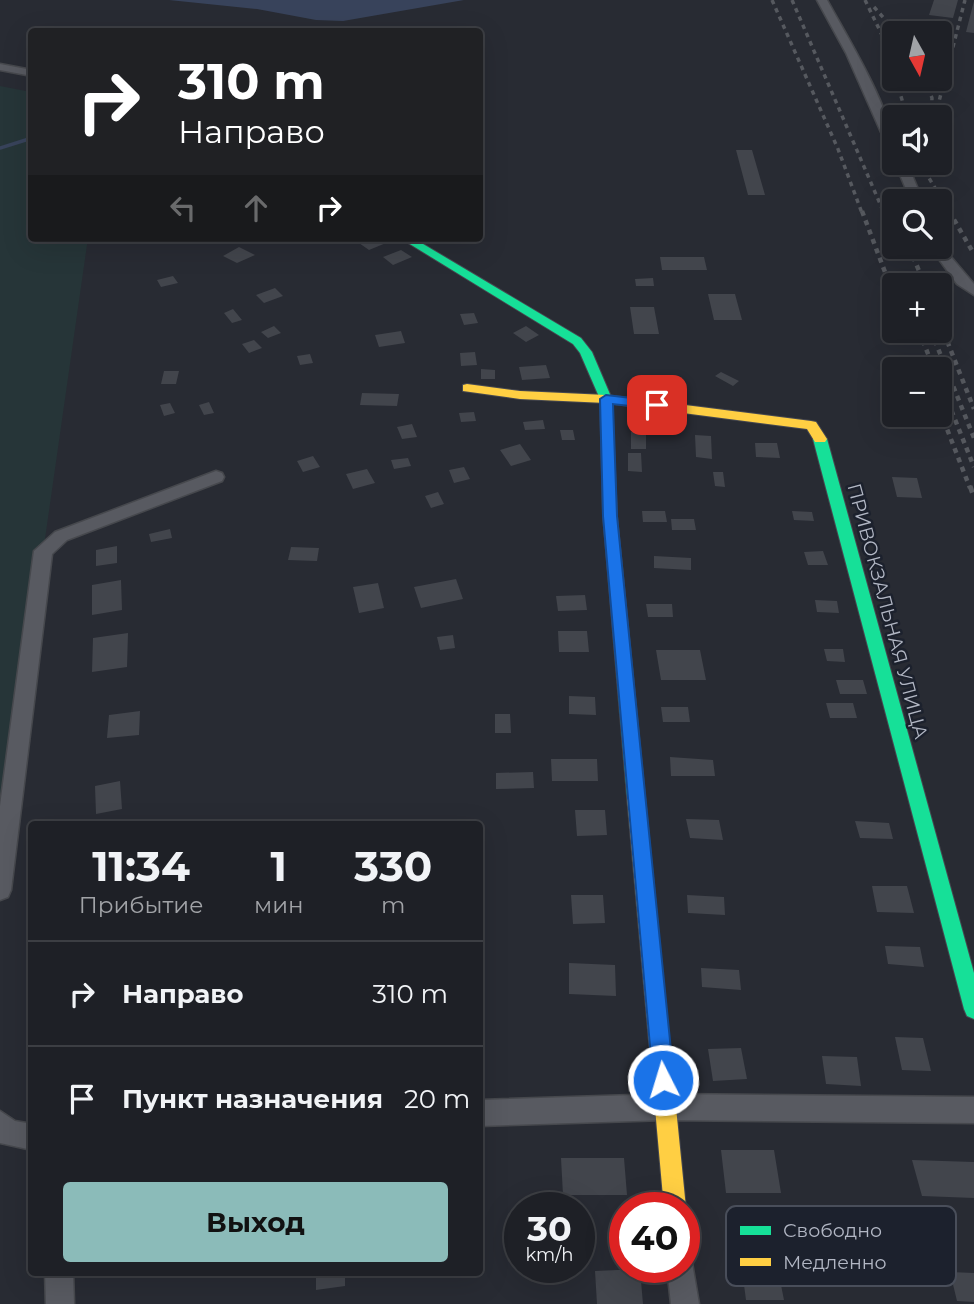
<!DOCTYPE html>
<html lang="ru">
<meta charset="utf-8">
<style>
body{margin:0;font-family:Montserrat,sans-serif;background:#26282e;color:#f1f3f6;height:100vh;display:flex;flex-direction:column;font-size:26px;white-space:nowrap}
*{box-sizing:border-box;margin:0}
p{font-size:23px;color:#a1a3a7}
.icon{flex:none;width:38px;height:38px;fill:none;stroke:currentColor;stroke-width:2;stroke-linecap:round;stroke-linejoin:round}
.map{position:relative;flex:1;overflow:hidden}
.sheet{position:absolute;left:28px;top:821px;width:455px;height:455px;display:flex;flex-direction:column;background:#1e2026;border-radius:7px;box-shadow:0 7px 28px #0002,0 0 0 2px #3c3e43}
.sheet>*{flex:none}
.top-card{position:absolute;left:28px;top:28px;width:455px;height:214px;border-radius:7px;box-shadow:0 7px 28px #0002,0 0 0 2px #3c3e43;background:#202124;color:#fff;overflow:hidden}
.needle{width:46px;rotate:172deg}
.fabs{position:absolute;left:882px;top:21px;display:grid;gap:14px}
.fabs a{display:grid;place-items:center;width:70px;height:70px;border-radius:7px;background:#1e2026;box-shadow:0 7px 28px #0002,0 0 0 2px #3c3e43;font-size:35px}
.speed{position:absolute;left:504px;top:1192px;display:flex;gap:14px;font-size:35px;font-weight:700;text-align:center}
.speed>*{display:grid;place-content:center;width:91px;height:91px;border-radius:50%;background:#1e2026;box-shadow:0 7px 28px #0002,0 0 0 2px #3c3e43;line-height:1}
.speed small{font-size:18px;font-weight:400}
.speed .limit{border:10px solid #d22;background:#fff;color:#111}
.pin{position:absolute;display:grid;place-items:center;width:60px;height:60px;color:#fff;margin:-30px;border-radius:14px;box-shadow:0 4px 10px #0006}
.me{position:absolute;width:77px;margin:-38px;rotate:355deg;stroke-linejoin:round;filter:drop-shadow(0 0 5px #0008)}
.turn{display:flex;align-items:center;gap:24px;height:147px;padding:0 35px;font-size:32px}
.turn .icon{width:91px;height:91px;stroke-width:2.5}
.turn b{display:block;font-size:49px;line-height:60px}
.lanes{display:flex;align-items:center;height:66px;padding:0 35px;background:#0003;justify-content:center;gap:35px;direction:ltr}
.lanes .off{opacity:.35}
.eta{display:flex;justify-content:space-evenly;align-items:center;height:119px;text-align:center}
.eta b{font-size:42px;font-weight:700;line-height:49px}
.action{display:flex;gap:14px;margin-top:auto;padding:14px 35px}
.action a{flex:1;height:80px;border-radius:7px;background:#8bbbb9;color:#111;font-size:28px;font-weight:700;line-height:80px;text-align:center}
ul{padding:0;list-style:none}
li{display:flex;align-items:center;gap:21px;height:105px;padding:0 35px;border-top:2px solid #3c3e43}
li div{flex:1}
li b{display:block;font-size:26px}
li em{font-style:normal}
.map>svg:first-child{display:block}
.green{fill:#263538}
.water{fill:#38435b}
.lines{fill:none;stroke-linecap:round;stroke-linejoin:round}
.stream{stroke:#38435b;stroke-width:3.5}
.building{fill:#42454c}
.street-casing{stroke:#46484d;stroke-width:3}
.fast-casing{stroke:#464850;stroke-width:2}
.slow-casing{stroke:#464850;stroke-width:2}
.street{fill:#585a61;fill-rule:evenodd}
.fast{fill:#16e098;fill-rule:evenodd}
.slow{fill:#ffcf43;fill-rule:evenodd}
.rail-far2{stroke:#56595f;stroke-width:3.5;stroke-dasharray:4.5 4.5;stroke-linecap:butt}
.rail-far1{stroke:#56595f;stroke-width:4.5;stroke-dasharray:5 5;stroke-linecap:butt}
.rail{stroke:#56595f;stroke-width:5;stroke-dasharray:7 7;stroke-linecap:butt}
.route{fill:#1a73e8;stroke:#114b97;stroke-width:2}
.labels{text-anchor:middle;stroke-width:5;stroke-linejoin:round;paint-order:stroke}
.street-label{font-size:19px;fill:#b2b7c4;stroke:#1c212d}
.key{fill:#1c212d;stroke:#494e5a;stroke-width:2}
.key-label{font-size:19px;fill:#b2b7c4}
</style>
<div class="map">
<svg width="974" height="1304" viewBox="0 0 974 1304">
<rect width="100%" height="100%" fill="#282b33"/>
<path class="green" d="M0,86L31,92L32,238H88L11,777L0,826Z"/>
<path class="water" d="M169,0H464L343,21L316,20L257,9Z"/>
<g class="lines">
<path class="stream" d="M0,148L32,138"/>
</g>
<path class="building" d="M934,0H958L953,18L929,15Z
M974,1V33L966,32Z
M736,150H752L765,195H748Z
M371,238H380L386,243L369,250L359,243Z
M239,247L255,255L237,263L223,256Z
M401,250L412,257L393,265L383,257Z
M660,257H704L707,270H662Z
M173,276L178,283L161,287L157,280Z
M653,278L654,286H636L635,279Z
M275,288L283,296L264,303L256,295Z
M708,294H735L742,320H714Z
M630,307H654L659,334H634Z
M233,309L242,320L232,323L224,313Z
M474,313L478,323L464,325L460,314Z
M274,326L281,333L268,338L261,332Z
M526,326L539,335L526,342L513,333Z
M401,331L405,343L379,347L375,335Z
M254,340L262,348L249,353L242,344Z
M475,352L477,365L461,366L460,353Z
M310,354L313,363L300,365L297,356Z
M546,365L550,378L522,380L519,367Z
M481,369L495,370V379H481Z
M164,371H179L176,384H161Z
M721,372L739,381L733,386L715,376Z
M362,393L399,394L397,406L360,405Z
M209,402L214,413L204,415L199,405Z
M170,403L175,413L164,416L160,405Z
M474,412L476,421L461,422L459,413Z
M543,420L545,429L525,430L523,422Z
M412,424L417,437L402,439L397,427Z
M560,430H573L575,440H562Z
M631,432H646V449H631Z
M695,435L711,436L712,459L696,457Z
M755,443H777L780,458L756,457Z
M520,444L531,460L511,466L500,450Z
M628,453H641L642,472L628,471Z
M313,456L320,467L303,472L297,461Z
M408,458L411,466L394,469L391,460Z
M464,467L470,479L454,483L449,470Z
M367,469L375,483L353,489L346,474Z
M713,472H723L725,487L715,486Z
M892,477L917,478L922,498L897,497Z
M438,492L444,504L431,508L425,496Z
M642,511H665L667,522H643Z
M792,511L812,512L814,521L794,520Z
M671,519H694L696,530H672Z
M170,529L172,538L151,542L149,534Z
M117,546V563L96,566V550Z
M291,547L319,548L317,561L288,560Z
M823,551L828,565H808L804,552Z
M654,556L691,558V570L654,568Z
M456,579L463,599L421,608L414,587Z
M121,580L122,610L92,615V585Z
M378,583L384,608L359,613L353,587Z
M585,595L587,610L558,611L556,596Z
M815,600L837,601L839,613L817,612Z
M646,604H672L673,617H648Z
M558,631H587L589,652H559Z
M128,633L127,667L92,672L93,638Z
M453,635L455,648L440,650L437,637Z
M824,649H843L845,662L827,661Z
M656,650H700L706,680H661Z
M836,680H863L867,694H840Z
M569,696L595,697L596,715L569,714Z
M826,703H853L857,718H830Z
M661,707H688L690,722H663Z
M140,711L139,735L107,738L109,715Z
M495,714H510L511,733H495Z
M670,757L713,760L715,776H671Z
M551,759H597L598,781H552Z
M533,772L534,788L496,789V773Z
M120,781L122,809L96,814L95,786Z
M575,810H605L607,835L577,836Z
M686,819L719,820L723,840L690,838Z
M855,821L889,823L893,839L860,838Z
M872,886H907L914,913L877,912Z
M571,895H603L605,923L573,924Z
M687,895L724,897L725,915L688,913Z
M885,946L920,947L924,967L888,964Z
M569,963L615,965L616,996L569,994Z
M701,968L739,970L741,990L702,987Z
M895,1037L923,1038L931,1071L902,1070Z
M741,1048L747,1079L713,1081L708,1049Z
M822,1056L857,1057L861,1086L826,1084Z
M721,1150H774L781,1193H726Z
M561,1158H624L627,1195H563Z
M912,1160L974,1162V1198L922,1196Z
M640,1269L643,1304H597L595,1271Z
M742,1270H778L784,1300H746Z
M316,1272H345V1286L316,1290Z
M950,1272L974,1273V1302L957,1301Z"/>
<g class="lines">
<defs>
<path id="street" d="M817,0H827C847,37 894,112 894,152L888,148L846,53Z
M0,64L32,70V76L0,70Z
M895,163H907L923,201H911Z
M940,244L974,284V295L957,284L930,247H940Z
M216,471L222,473L224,477L222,481L67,540L52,554L11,890L8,897L0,900V806L34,551L55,532Z
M666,1094L974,1097V1123L666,1120L480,1126V1100Z
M0,1111L15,1121L32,1124V1150L0,1143Z
M684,1254L691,1257L699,1304H671L667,1267H684Z
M45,1272H73L74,1304H46Z"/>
<path id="fast" d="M400,238H413L581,338L592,352L612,399L617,516L645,796L642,801L636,803L630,801L627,796L603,516L600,399L580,353L573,344Z
M820,435L827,439L974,973V1019L967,1016L964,1009L813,439Z"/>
<path id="slow" d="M467,384L520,391L606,395L811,421L816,422L827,439L825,442H815L807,429L606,403L520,399L463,391V385Z
M636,789L642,791L645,796L686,1208L684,1212V1208H664L627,796L630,791Z"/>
</defs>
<use href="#street" class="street-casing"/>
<use href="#fast" class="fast-casing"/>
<use href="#slow" class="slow-casing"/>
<use href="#street" class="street"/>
<use href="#fast" class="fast"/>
<use href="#slow" class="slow"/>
<path class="rail-far2" d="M772,0L838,149L862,213
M792,0L884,213
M865,0L882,35L894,74
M874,7L897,33
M896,79L907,117
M925,79L932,98L931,114
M935,117L965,0
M920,163L950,213"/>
<path class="rail-far1" d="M862,211L894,296
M883,211L894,237
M949,211L974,254
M909,247L925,285
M940,323L974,409
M919,331L934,369
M931,331L974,438
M944,392L974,467
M940,411L970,488"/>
<path class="rail" d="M970,486L974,497"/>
</g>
<path class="route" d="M606,395L657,401L663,405L657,409L613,404L617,516L674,1080L671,1087L663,1091L656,1087L653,1080L603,516L600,399Z"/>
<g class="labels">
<g class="street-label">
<text transform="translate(888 611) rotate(75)" y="7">ПРИВОКЗАЛЬНАЯ УЛИЦА</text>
</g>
</g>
<rect x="726" y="1206" width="230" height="80" rx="10" class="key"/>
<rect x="740" y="1226" width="31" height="9" fill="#16e098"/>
<rect x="740" y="1258" width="31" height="8" fill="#ffcf43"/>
<g class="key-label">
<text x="783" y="1237">Свободно</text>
<text x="783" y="1269">Медленно</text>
</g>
</svg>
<div class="fabs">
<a><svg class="needle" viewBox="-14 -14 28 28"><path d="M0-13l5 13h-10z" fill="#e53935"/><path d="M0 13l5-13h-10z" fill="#a1a3a7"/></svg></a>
<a><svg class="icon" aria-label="sound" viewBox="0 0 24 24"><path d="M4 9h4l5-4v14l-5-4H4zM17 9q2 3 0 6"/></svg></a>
<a><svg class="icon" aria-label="search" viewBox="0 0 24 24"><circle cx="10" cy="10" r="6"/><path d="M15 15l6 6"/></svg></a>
<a>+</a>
<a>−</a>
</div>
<div class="speed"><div>30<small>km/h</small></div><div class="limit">40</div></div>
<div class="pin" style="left:657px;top:405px;background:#d93025"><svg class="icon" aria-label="arrive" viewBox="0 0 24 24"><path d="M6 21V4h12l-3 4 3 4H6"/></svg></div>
<svg class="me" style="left:663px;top:1080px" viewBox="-20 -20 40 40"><circle r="17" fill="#1a73e8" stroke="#fff" stroke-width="3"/><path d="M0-11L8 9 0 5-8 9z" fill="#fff"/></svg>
<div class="top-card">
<div class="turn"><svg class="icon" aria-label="right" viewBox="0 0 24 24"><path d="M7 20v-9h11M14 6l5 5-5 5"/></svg><div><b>310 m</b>Направо</div></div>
<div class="lanes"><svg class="icon off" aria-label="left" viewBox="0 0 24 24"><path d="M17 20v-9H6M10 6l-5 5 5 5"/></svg><svg class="icon off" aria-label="ahead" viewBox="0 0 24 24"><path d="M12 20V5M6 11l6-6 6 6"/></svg><svg class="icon" aria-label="right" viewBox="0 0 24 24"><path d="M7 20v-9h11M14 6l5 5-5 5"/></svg></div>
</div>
<section class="sheet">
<div class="eta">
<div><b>11:34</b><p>Прибытие</p></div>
<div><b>1</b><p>мин</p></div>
<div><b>330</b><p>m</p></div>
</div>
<ul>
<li><svg class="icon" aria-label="right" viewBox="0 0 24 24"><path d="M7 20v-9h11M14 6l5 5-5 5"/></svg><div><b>Направо</b></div><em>310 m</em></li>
<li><svg class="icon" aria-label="arrive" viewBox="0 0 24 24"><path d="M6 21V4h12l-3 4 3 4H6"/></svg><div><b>Пункт назначения</b></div><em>20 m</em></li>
</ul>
<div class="action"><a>Выход</a></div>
</section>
</div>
